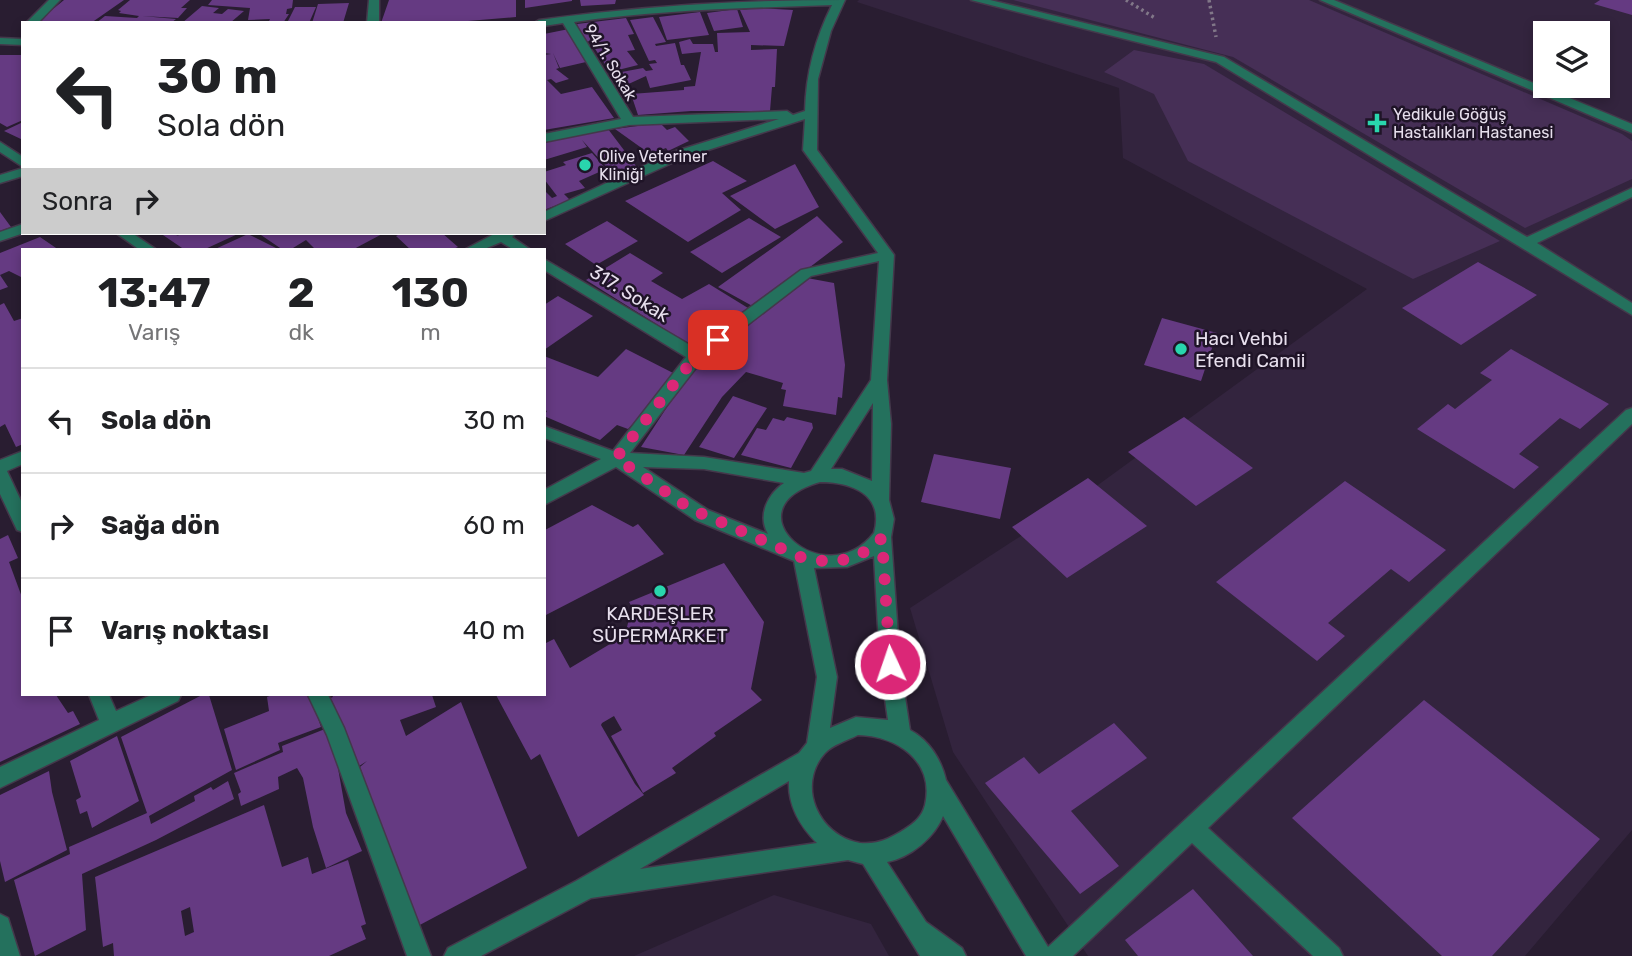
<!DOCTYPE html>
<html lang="tr">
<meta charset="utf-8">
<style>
body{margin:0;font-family:Rubik,sans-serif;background:#f2f2f2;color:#202124;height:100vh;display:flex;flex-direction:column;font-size:26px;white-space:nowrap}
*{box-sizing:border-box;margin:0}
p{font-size:23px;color:#757577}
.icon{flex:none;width:38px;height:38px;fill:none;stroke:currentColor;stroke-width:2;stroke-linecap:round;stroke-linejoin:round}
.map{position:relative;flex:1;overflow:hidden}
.side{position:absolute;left:21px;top:248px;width:525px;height:448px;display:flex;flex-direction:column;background:#fff;border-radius:0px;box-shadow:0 4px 10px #0003}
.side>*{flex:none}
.banner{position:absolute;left:21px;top:21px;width:525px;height:214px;border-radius:0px;box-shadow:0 4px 10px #0003;background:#fff;color:#202124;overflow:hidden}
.buttons{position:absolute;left:1533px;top:21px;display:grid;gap:14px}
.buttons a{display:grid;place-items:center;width:77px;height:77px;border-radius:0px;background:#fff;box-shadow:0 4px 10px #0003;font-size:35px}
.pin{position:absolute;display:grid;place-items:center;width:60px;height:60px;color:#fff;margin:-30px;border-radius:14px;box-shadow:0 4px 10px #0006}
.me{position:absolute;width:77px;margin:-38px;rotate:357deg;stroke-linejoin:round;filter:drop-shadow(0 0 5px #0008)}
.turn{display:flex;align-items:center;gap:24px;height:147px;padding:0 21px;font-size:32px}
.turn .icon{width:91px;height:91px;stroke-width:2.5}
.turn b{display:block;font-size:49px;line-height:60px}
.then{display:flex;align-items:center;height:66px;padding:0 21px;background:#0003;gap:14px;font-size:26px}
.eta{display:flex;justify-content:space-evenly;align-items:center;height:119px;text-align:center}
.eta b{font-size:42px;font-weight:700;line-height:49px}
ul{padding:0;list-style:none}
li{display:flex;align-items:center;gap:21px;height:105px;padding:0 21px;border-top:2px solid #e0e0e0}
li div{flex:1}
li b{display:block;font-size:26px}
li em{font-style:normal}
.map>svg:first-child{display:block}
.built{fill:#33243e;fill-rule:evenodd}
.green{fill:#462f56}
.building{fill:#653a82;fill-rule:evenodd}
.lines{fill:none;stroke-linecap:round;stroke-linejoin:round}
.minor-casing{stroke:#44384b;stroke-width:3}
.path{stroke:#817788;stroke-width:3.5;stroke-dasharray:2.5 3.5;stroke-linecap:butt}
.minor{fill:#24715d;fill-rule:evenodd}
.route{stroke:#db2777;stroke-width:12;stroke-dasharray:0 21.6}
.poi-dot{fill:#29d5ad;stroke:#1f1427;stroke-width:2.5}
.labels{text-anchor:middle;stroke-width:5;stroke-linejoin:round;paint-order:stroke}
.far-street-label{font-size:16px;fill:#e7dfed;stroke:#1f1427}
.far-poi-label{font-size:16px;fill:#e7dfed;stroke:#1f1427;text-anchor:start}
.street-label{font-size:19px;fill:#e7dfed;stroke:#1f1427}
.poi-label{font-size:19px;fill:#e7dfed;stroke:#1f1427;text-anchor:start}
</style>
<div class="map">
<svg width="1632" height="956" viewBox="0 0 1632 956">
<rect width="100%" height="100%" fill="#291d31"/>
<path class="built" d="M859,0H1632V830L1525,956H1088L953,752L910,608L1087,493L1367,289L1123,158L1119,88L857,2ZM1545,33H1598V86H1545Z
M774,895L871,924L889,956H634Z"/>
<path class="green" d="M1013,0H1309L1622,134L1632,141V179L1525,228L1233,57Z
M1134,50L1204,64L1500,241L1413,279L1188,161L1154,94L1104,72Z"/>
<path class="building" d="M64,0H124L91,23H36Z
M130,0H190L181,8H187L178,18L142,16L176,19L171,23H96L105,16L137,18L139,16L119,13L121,11L118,10Z
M212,0H293L292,8L287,9L286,14H289L283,23H268L270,19L248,20L250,8L208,5Z
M389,0H516V17L444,23H381Z
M525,0H572V1L525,8Z
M580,0H616L615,4L581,6Z
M1600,0H1632V15L1594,4Z
M349,3L343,23H312L318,4Z
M202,6L219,8L213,13L222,14L228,9L244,11L230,23H182Z
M295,7H316L309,23H287Z
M758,8L793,10L784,46L751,45V50L777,49L775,87H772L770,111H691L638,115L631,94L684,90V87L695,86L701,52L682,54L679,42L690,39L693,44H713L715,52H718L717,33L750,32L740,10Z
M737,9L743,27L714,31L707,13Z
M700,12L709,35L667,40L659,17Z
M653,17L666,42L655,44L656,46L675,43L681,65H684L691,80L650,88L646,76L622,87L611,74L643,68L646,71L653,70L649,64L657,63L655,60L649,61L630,20Z
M626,18L634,34L628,35L635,50L627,51L638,65L610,72L590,41L585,42L577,24Z
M569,29L586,62L560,68L553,53L559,68L556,69L569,79L556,83L551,79L547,80L561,94L592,87L614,118L544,130V55L551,54L544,53V34Z
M0,55H23V120L7,127L0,123Z
M23,122V140L4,131Z
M660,123L667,130L675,127L689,141L668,151L666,148L650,154L615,129Z
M608,129L636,166L615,176L582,140L587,147L544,160V141Z
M592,153L606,169L579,181L585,188L564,194L570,200L544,210V190L552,198L557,196L544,179V172L566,165L563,162Z
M713,161L747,181L722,193L741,210L688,242L625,201Z
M795,164L819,207L775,229L730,196Z
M0,212L11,227L0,231Z
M817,216L843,242L756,308L718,287Z
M749,218L781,237L722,273L690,252Z
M607,221L638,241L596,265L565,244Z
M160,233H181L176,236L186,233H240L203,250H185Z
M258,233H384L352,250H316L306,240L293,248L297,250H283Z
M402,233H442L458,247L450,250H411L396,236Z
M248,234L276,248L273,250H213Z
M40,237L59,250H23V278L9,271L0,275L8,287L0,290V253Z
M630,253L663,273L651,281L682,299L709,284L748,308L693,347L586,280Z
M1478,262L1537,295L1461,345L1402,308Z
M807,278L834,283L845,365L842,398L838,397L836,415L783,406L786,390L781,389L783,383L746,372L722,397L684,455L641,447L684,381L709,354Z
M558,296L593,316L544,350V305Z
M4,303L14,321L23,318V444L16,447L5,424L0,427V305Z
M1162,318L1217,333L1201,381L1144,365Z
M626,349L679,376L628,429L617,425L600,440L544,416L547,411L544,410V356L598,377Z
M1511,349L1609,404L1580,429L1560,418L1519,454L1539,467L1514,489L1417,429L1448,404L1455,409L1492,380L1480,373Z
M733,396L767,408L734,458L699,447Z
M787,417L812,423L813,428L791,468L741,455L757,428L766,430L773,418L784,421Z
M1184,417L1253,468L1196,506L1128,452Z
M934,454L1011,468L1000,519L921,502Z
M1088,478L1147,526L1067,578L1012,527Z
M1345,481L1446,550L1409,582L1391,569L1328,623L1345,636L1317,661L1216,582Z
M592,505L633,527L638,524L664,554L544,616L545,530Z
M8,535L18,558L9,562L23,600V695H56L68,713L73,711L80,724L0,762V539Z
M724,563L764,622L751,689L762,700L714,733L716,736L672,768L676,773L643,793L611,736L622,730L614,716L602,723L601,725L635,784L644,795L578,837L540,754L531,760L496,695H544V644L554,639L570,668L625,635L632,607L629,602Z
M202,695H209L232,770L149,816L151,824L195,801L194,796L211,787L213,790L228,781L234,799L156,840L82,874L86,930L35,956L14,880L70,854L69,847L147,813L121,737Z
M272,695H310L321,727L278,743L280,750L236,770L224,729L269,711L267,697Z
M332,695H432L436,707L400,720L406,736L461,702L527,868L416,927L360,767L367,761L356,768L325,700L333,697Z
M1424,700L1600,839L1492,956H1442L1292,818Z
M1114,723L1147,758L1071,811L1119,866L1080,894L985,783L1024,757L1039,774Z
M325,729L336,757L346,813L362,851L326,868L313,827L303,778L297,768L278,777L279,789L241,806L238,794L241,792L234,773L283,752L282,746Z
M117,736L139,801L92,828L87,811L80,814L76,800L81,797L70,761Z
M49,771L52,792L67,850L5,882L0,861V795Z
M264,805L282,867L308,857L312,874L348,860L366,924L361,926L366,939L329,956H114L113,943L103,947L95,877ZM190,907L194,932L185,936L181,911Z
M1193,889L1253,956H1138L1125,940Z"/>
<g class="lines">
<defs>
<path id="minor" d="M49,0H60L38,23H26Z
M369,0H379V23H367Z
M845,0L831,31L818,79L817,150L894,255L887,380L891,424L889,500L894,519L891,537L900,664L910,730C929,740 941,759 946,780L1048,947L1626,410L1632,408V424L1208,828L1339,948L1343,956H1313L1192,843L1073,956H1026L943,816C935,837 910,858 887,862L926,922L962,948L966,956H920L863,864L848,860L591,898L481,956H444L448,948L576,881L799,753L807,743L817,677L794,561L695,520L616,467L544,505V490L601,459L544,438V426L613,451L686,357L544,270V259L695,348L801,270L878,253L803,150L805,119L683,158L544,221V212L673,152L779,119L629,125L544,142V134L621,119L563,23L544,26V23H534L539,20C641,6 742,0 845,0ZM832,5C815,39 806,72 805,111L793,115L787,111L633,117L574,22C659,10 746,8 832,5ZM879,261L871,380L811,471L804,473L704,457L630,453L702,360L811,276ZM873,403L872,481L842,469H831ZM643,467L704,469L784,483C768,494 757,515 768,534L708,510ZM820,482C851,482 885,494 874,533C825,596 726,509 820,482ZM874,556L880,664L888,720L856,717L830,728L837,677L814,568L847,567ZM858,735C897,736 935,761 925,805C922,817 914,823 905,829C891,838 877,845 860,843C818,836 796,785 825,753C832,745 848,740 858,735ZM789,781C788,806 800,826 817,843L640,869Z
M971,0H990L1224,57L1527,237L1632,188V197L1537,243L1632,303V315L1216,62Z
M1320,0H1334L1632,124V133Z
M0,38L23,39V45L0,44Z
M0,142L23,157V167L0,152Z
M23,168V176L0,183V175Z
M23,224L24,233L0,241V232Z
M116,233H132L157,250H140Z
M496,233H516L512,237L531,250H514L501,242L482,250H464Z
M23,451V464L7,471L23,505V532L17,530L0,494V460Z
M89,695H109L116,711L151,695H181L178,701L0,788V767L99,720Z
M308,695H328L344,728L431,956H407L327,735Z
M0,914L8,918L20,956H0Z"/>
</defs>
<use href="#minor" class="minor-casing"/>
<path class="path" d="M1126,0L1155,18
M1209,0L1216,37"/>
<use href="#minor" class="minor"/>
</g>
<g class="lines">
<path class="route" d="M718,340L696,356L616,458L691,509L803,558C835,565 859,561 882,538L890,664"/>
</g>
<g class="poi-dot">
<path d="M1373.5 112.5h7v7h7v7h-7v7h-7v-7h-7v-7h7z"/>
<circle cx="585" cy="165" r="7"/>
<circle cx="1181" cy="349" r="7"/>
<circle cx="660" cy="591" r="7"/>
</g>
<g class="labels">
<g class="far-street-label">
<text transform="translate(611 62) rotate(59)" y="6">94/1. Sokak</text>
</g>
<g class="far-poi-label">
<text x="1393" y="120">Yedikule Göğüş<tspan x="1393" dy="18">Hastalıkları Hastanesi</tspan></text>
<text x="599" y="162">Olive Veteriner<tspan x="599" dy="18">Kliniği</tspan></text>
</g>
<g class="street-label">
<text transform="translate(630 293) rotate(32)" y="7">317. Sokak</text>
</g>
<g class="poi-label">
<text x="1195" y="345">Hacı Vehbi<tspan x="1195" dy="22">Efendi Camii</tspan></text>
<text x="660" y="620" text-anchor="middle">KARDEŞLER<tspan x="660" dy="22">SÜPERMARKET</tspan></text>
</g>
</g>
</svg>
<div class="buttons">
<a><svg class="icon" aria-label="layers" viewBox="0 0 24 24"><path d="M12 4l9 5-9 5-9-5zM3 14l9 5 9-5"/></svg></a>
</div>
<div class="pin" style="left:718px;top:340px;background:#d93025"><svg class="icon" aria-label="arrive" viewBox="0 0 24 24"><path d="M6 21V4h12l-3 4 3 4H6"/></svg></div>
<svg class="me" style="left:890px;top:664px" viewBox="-20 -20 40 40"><circle r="17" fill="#db2777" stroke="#fff" stroke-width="3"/><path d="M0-11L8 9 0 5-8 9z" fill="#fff"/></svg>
<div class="banner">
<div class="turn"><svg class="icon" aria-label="left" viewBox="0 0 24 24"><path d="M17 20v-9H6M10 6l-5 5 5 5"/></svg><div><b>30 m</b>Sola dön</div></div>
<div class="then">Sonra<svg class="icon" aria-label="right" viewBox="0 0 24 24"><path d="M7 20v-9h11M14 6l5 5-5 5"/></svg></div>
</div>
<section class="side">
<div class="eta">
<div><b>13:47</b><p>Varış</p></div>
<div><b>2</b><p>dk</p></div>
<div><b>130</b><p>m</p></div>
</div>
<ul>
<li><svg class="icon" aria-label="left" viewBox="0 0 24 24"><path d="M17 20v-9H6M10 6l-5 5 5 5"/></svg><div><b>Sola dön</b></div><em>30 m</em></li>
<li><svg class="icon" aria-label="right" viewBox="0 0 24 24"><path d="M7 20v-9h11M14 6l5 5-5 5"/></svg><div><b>Sağa dön</b></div><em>60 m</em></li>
<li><svg class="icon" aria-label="arrive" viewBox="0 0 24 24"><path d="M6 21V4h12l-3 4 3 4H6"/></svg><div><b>Varış noktası</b></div><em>40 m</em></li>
</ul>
</section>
</div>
